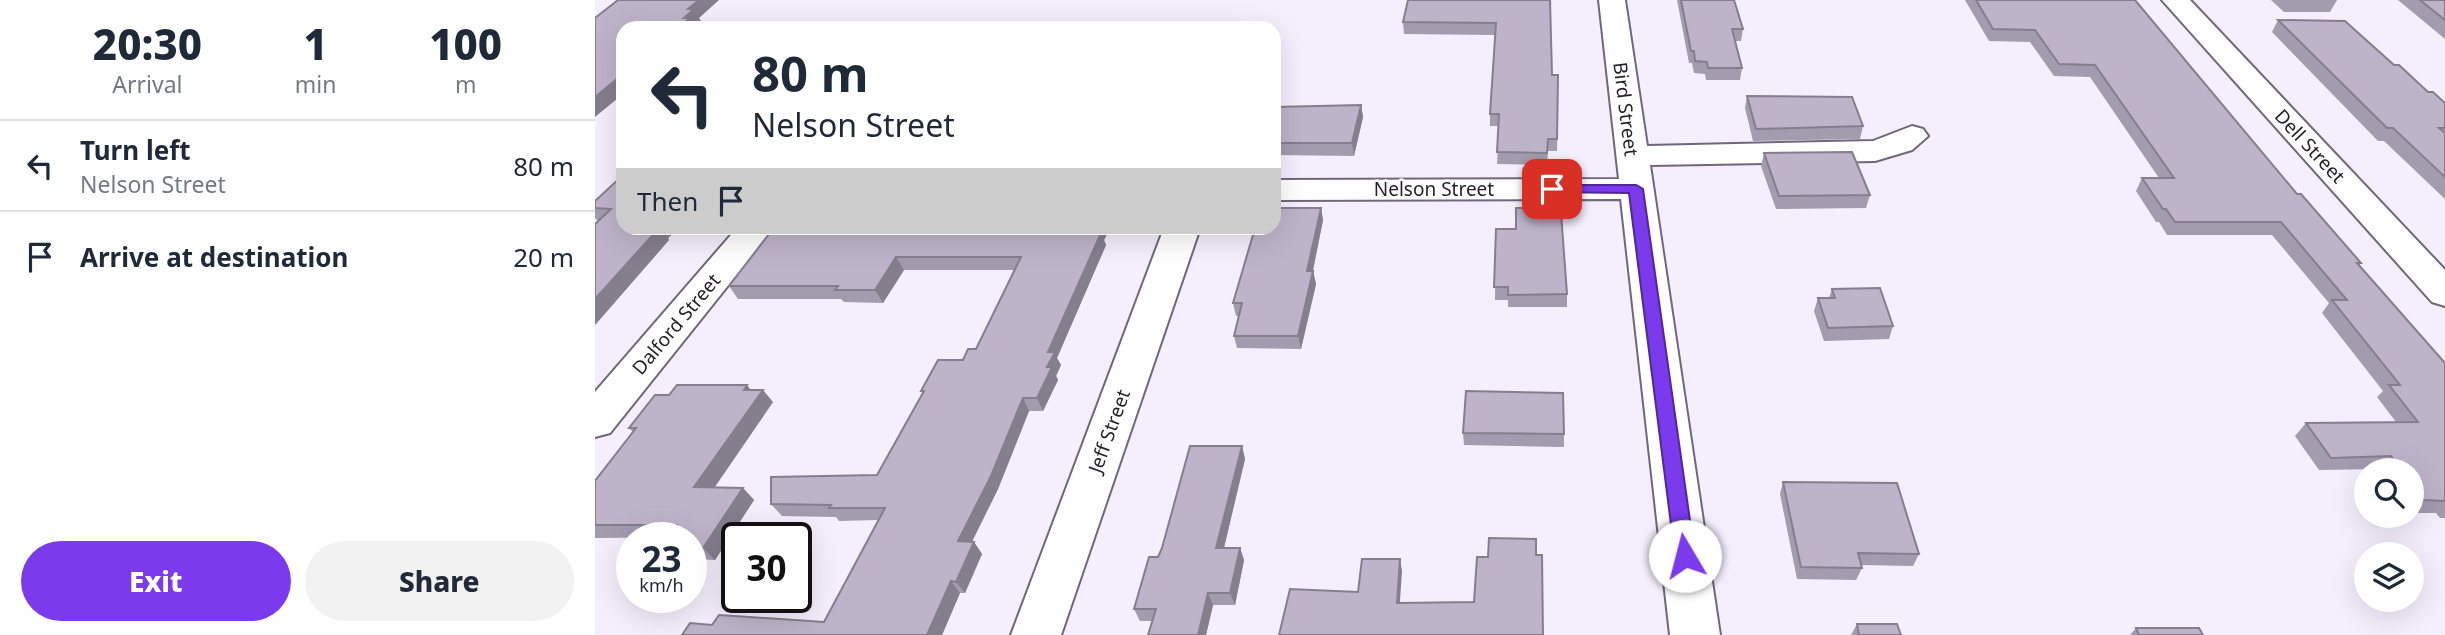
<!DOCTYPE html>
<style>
body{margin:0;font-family:"Noto Sans",sans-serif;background:#f2f2f3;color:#1f2937;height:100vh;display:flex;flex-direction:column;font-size:26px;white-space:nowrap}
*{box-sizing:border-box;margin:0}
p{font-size:23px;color:#747a83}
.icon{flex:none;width:38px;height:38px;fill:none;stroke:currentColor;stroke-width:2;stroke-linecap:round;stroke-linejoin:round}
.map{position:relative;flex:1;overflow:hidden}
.drawer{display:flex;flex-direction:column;background:#fff;width:595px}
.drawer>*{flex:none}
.guide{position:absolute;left:21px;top:21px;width:665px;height:214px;border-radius:21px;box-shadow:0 7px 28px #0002;background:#fff;color:#1f2937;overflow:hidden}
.controls{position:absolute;left:1759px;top:458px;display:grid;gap:14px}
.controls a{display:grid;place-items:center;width:70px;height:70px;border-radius:50%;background:#fff;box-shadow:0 7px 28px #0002;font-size:35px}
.speed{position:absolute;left:21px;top:522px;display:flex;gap:14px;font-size:35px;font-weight:700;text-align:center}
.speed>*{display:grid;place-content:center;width:91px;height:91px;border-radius:50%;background:#fff;box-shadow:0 7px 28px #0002;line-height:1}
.speed small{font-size:18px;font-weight:400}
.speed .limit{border:4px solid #111;border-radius:10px;background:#fff;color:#111}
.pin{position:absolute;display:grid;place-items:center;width:60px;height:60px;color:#fff;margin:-30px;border-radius:14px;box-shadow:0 4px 10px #0006}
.me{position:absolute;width:77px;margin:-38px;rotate:352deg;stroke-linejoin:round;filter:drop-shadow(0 0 5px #0008)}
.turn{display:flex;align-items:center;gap:24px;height:147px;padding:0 21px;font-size:32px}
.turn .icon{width:91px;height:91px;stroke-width:2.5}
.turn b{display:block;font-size:49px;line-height:60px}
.then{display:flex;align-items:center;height:66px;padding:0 21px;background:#0003;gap:14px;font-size:26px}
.eta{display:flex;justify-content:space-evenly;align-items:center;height:119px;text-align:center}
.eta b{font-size:42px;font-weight:800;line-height:49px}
.cta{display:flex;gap:14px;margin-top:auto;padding:14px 21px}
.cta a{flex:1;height:80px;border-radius:42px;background:#7c3aed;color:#fff;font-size:28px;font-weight:800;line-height:80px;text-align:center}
.cta a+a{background:#f2f2f3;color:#1f2937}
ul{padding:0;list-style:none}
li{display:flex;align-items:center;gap:21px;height:91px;padding:0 21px;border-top:2px solid #e0e1e3}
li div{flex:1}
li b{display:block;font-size:26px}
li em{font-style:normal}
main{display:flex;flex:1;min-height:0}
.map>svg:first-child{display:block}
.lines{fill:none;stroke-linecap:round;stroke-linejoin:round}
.minor-casing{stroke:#70677c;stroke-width:4}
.minor{fill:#fff;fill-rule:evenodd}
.wall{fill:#a39bae}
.shaded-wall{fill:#857e8d}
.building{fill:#beb4ca;stroke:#857e8d;stroke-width:2}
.route{fill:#7c3aed;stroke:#51269a;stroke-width:2}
.labels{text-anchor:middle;stroke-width:5;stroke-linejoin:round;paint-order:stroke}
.street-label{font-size:19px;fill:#231f27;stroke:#fff}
</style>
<main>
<section class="drawer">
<div class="eta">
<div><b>20:30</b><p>Arrival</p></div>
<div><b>1</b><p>min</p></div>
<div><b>100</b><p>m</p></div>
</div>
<ul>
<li><svg class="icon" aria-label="left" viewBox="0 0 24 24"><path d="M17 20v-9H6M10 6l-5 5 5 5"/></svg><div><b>Turn left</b><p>Nelson Street</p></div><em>80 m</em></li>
<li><svg class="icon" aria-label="arrive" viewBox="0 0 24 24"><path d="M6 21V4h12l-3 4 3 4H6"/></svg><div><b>Arrive at destination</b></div><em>20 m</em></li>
</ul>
<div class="cta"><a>Exit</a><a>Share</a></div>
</section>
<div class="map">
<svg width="1850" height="635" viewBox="0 0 1850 635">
<rect width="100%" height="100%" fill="#f4eefd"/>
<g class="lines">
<defs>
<path id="minor" d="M1004,0H1030L1052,146L1278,141L1317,126L1328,129L1333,136L1317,150L1280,161L1055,165L1125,635H1075L1026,199L679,200V180L1024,179Z
M1567,0H1595L1850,270V306L1837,302Z
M142,228H179L15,433L0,437V392Z
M569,228H605L466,635H416Z"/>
</defs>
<use href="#minor" class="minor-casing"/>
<use href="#minor" class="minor"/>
</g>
<path class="wall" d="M955,0L957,75H963L962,151H953L952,165L902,164L904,126H895V114L901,35L809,34L808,22Z
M1082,0H1139L1148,29L1146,41H1140L1147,68L1145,80H1111L1110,74L1099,73L1097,63H1094Z
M1370,0H1540L1702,194L1766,263L1764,266L1850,363V518H1845L1841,513H1816V471H1785L1784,469L1724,470L1700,436L1711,423L1801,422L1782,397L1788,391L1727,313L1734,303L1677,235H1572L1564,222H1561L1541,191L1547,178H1564L1495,77L1459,76L1435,42L1394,41Z
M1676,0H1742L1735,12H1689Z
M1803,0H1850V39Z
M1683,20L1799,65L1833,92L1850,103V199L1789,141H1783L1677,32Z
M1152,96L1268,126L1265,139L1158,141L1150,108Z
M766,105L768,117L759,156L679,155V107Z
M1169,153L1275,195L1271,208L1181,209L1166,166Z
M28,175V228H84L73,238L74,240L0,325V224L3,221L0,218V201Z
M726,208L728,220L718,271L721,284L706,349L642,348L639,336L644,316H641L638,303Z
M358,228H509L512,234L509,240L511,245L462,358L466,365L461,376L463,380L448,411H434L403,489L377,542H379L387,554L370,593H365L347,635H87L117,625L229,622L283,520L244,521L241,517L187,516L176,504L282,475L328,394L326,391L381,349L420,270H309L288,303L249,302L246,299H143L134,286L358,229Z
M901,229L972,294V307H913V300H900Z
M1237,289L1298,326L1294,339L1229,341L1219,311L1223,298H1234Z
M74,395L178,402L119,487L148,488L159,500L120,560L96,559V537L0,538V481L38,432L34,428Z
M868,433L969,434V447L869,445Z
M647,446L650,459L629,548H645L649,560L640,605H618L611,635H553L557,621H545L539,609Z
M1188,482L1324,554L1318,566L1266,565L1267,568L1261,580L1202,579L1185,494Z
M1262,624L1306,635H1256Z
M1541,628L1608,635H1535Z"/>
<path class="shaded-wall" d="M104,0H124L104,18L106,21L100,26L101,28H83L93,9Z
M28,74V94L0,117V97Z
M766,105L768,117L759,156L757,143Z
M726,208L728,220L715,284L712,271Z
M62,228H84L73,238L74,240L0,325V299Z
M504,228H509L512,234L509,240L511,245L462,358L466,365L461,376L463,380L448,411L442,398L452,367L453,352Z
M301,257L309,270L288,303L280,290Z
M718,271L721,284L706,349L703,336Z
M152,385L162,398L168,390L178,402L111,500L99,487Z
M428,398L434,411L403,489L371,553L363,541Z
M647,446L650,459L626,560L621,548Z
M148,488L159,500L120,560L108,548Z
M379,542L387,554L370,593L361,582Z
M645,548L649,560L640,605L635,593Z
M805,559L807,571L804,615L802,603Z
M356,581L365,593L347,635H332Z
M613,593L618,605L611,635H603Z"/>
<path class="building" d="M23,0H104L93,9H99L89,18H95L83,28H28V74L0,97V18Z
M813,0H955L957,75H963L962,139H953L952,153L902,152L904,114H895L901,23L808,22Z
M1086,0H1139L1148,29H1137L1147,68H1113L1112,62L1100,61L1099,51H1096Z
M1381,0H1540L1702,194H1706L1766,263H1762L1850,363V501L1828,500L1816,485V471H1806L1796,456L1736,458L1711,423L1823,422L1794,385H1805L1737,300H1752L1686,222H1580L1571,209H1568L1547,178H1579L1500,65L1464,64L1440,30L1398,29Z
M1825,0H1850V20Z
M1683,20L1750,21L1799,65H1804L1833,92H1838L1850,103V128H1844L1850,133V177L1798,128H1792Z
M1152,96L1257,97L1268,126L1161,129Z
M766,105L757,143H679V107Z
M1257,152L1275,195L1184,196L1169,153Z
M28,175V228H64L0,299V224L16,209L0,208V201Z
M934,199H965L972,294L913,295V287H899L901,229H921V208H934Z
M679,208H726L712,271H718L703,336H639L647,303H638L660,228H679Z
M202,228H504L502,233H506L453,352H460L452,367H457L442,398H428L396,476L363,541L379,542L361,582L356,581L332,635H87L95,623L117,625L124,615L229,622L290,508H234L236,505L176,504V477L282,475L329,391H326L343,360H368L373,349H381L426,257H301L280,290H240L243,286H134L174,234L199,233Z
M1285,288L1298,326L1233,328L1223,298H1240L1237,289Z
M82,385H152L149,390H168L99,487L148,488L108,548H96V537H72L82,525H0V481L41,428H34L60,395H74Z
M871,391L968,393L969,434L868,433Z
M595,446H647L621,548H645L635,593H613L603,635H553L561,609H539L554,557H563L567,548Z
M1188,482L1302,483L1324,554L1263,553L1267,568L1206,567Z
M894,538L941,539V555H947L948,635H684L695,589L763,592L767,559H805L802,603L879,602L882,557H893Z
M1262,624H1302L1306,635H1264Z
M1541,628H1604L1608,635H1544Z"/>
<path class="route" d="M957,185H1041L1048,189L1100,556L1097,562L1090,565L1083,562L1080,556L1034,193L952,192V186Z"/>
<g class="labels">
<g class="street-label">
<text transform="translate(1031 109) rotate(83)" y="7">Bird Street</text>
<text transform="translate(1715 146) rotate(47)" y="7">Dell Street</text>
<text x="839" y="196">Nelson Street</text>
<text transform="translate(81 324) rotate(-50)" y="7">Dalford Street</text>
<text transform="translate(514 431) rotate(-70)" y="7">Jeff Street</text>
</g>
</g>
</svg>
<div class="controls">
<a><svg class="icon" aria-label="search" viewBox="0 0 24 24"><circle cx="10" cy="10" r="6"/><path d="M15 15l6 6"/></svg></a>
<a><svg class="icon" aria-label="layers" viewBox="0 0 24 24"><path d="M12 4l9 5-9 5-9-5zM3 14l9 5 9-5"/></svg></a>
</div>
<div class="speed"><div>23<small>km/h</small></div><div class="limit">30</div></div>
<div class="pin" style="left:957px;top:189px;background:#d93025"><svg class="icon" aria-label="arrive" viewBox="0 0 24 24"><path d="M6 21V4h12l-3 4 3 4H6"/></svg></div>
<svg class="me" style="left:1090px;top:556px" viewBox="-20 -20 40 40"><circle r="19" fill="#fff"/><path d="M0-13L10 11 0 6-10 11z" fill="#7c3aed"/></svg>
<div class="guide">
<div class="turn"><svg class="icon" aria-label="left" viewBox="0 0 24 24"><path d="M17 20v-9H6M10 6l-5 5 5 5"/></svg><div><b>80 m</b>Nelson Street</div></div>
<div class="then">Then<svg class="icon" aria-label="arrive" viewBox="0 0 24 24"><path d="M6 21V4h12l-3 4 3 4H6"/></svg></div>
</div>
</div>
</main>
